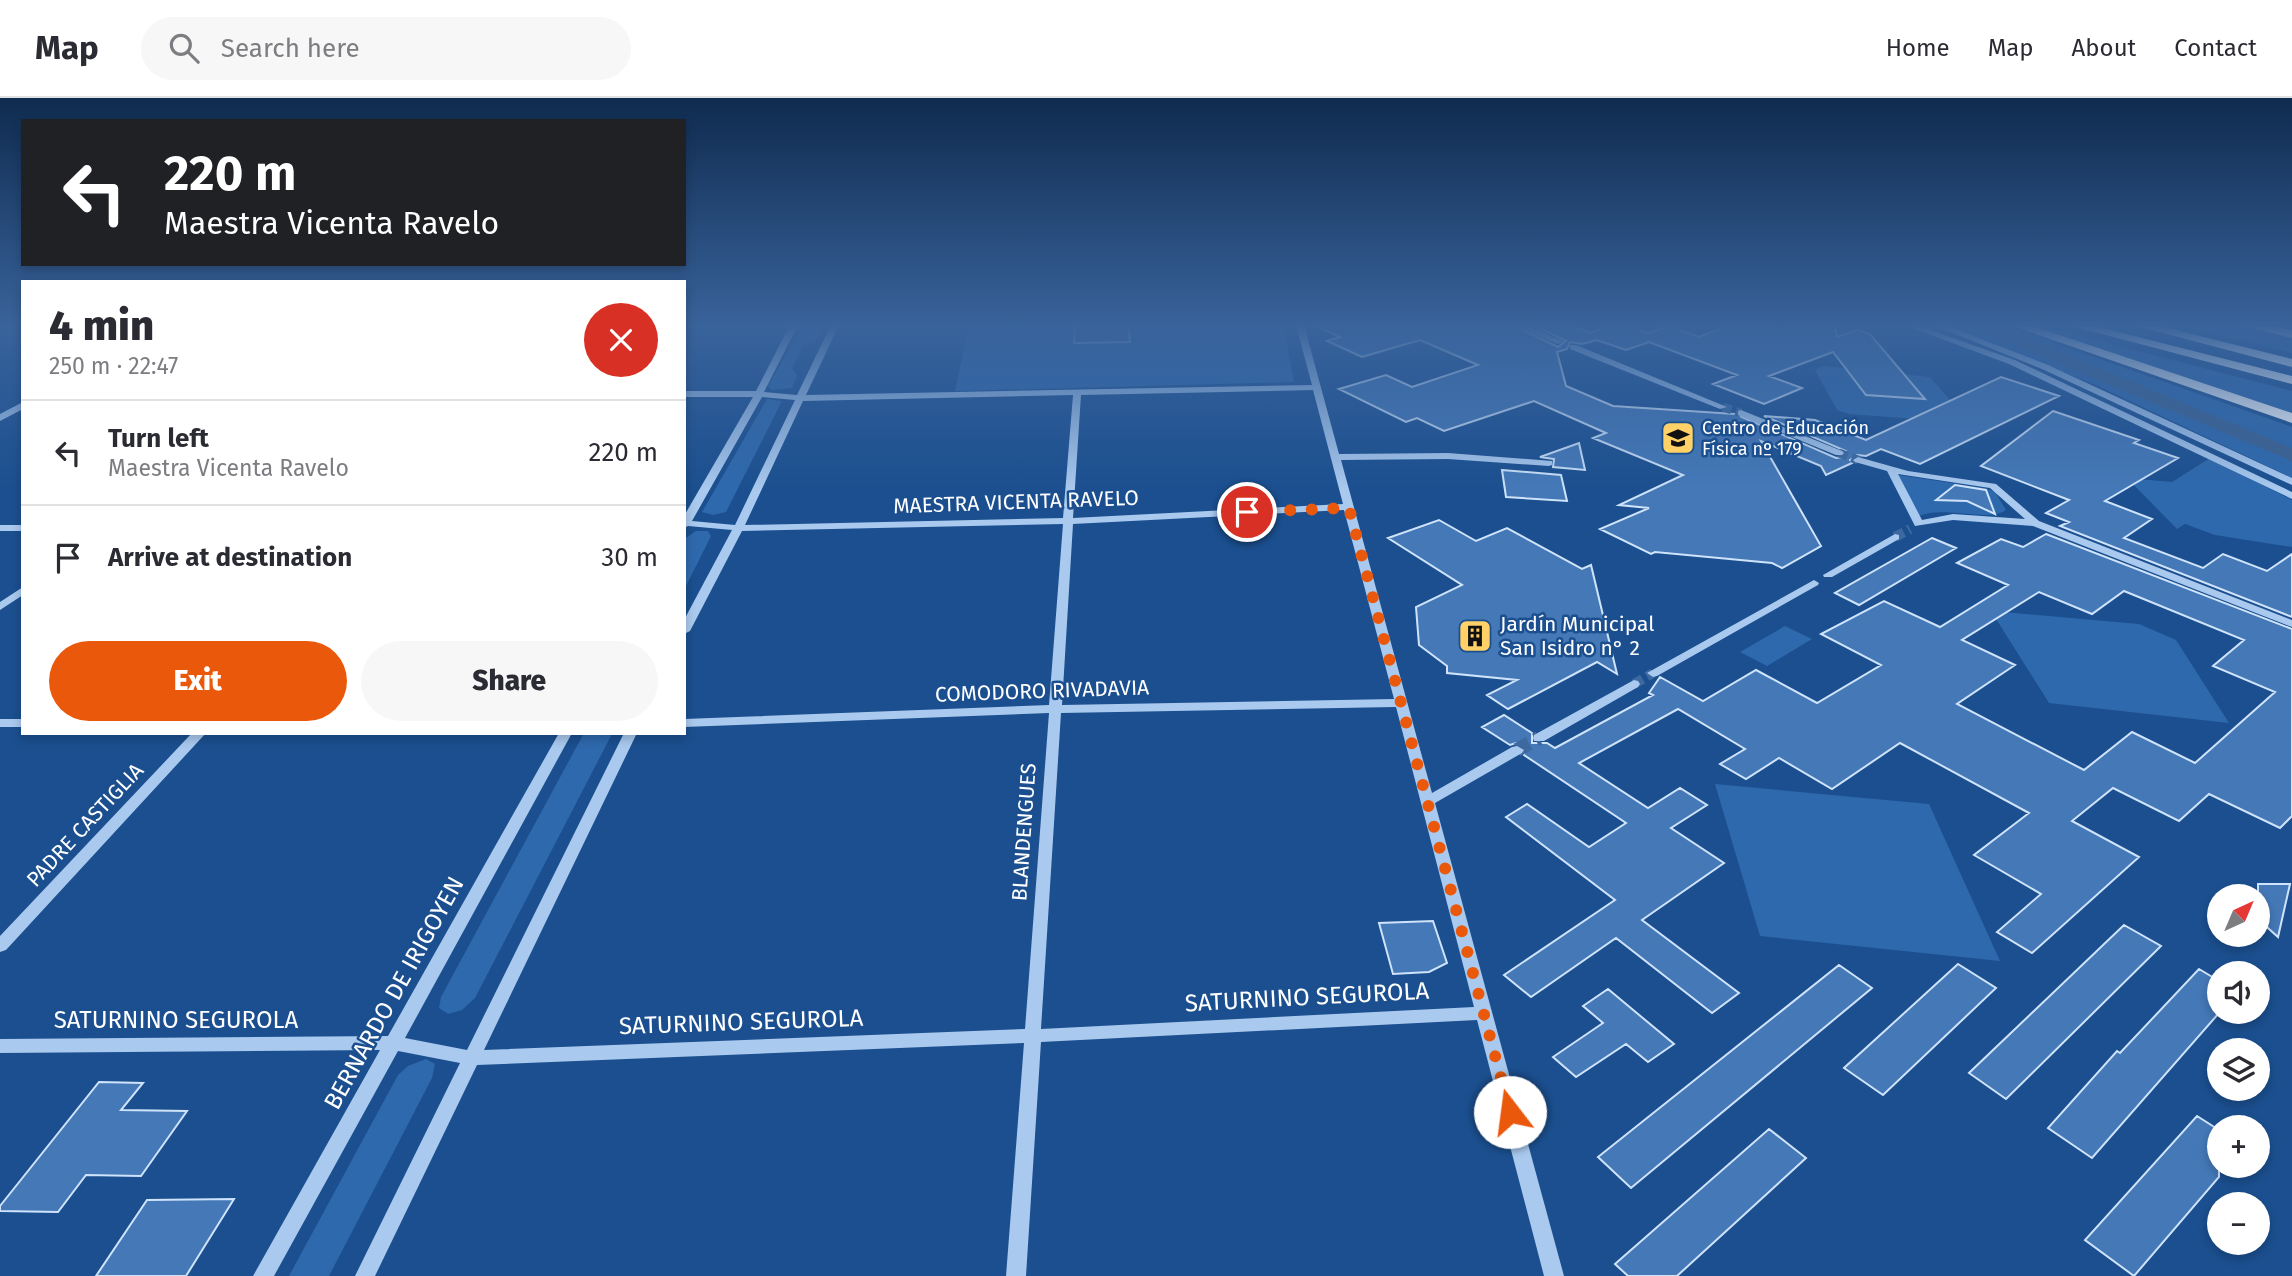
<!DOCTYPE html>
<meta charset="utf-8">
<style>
body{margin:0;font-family:"Fira Sans",sans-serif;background:#f7f7f7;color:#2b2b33;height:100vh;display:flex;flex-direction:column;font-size:26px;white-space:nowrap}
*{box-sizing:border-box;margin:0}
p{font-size:23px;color:#7c7c81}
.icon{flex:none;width:38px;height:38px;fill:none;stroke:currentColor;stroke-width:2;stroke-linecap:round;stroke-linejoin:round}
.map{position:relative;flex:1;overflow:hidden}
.details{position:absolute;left:21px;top:182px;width:665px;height:455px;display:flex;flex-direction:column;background:#fff;border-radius:0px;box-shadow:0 4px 10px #0003}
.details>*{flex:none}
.banner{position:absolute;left:21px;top:21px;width:665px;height:147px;border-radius:0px;box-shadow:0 4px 10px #0003;background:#202124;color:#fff;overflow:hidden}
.needle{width:46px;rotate:44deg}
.tools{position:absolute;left:2207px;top:786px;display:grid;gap:14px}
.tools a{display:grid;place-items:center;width:63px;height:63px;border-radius:50%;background:#fff;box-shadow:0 4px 10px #0003;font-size:35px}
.pin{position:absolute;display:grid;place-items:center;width:60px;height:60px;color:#fff;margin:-30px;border:4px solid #fff;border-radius:50%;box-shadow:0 2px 7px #0007}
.me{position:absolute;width:77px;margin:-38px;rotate:345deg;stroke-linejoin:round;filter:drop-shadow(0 0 5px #0008)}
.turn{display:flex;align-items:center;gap:24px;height:147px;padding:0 28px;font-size:32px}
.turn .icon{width:91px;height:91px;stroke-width:2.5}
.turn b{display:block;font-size:49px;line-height:60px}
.round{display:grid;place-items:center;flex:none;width:74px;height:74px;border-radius:37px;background:#f7f7f7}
.headline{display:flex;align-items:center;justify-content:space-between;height:119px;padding:0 28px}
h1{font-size:42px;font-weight:800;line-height:52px}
.primary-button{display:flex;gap:14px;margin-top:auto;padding:14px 28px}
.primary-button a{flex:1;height:80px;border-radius:42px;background:#ea580c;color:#fff;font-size:28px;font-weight:800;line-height:80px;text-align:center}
.primary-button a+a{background:#f7f7f7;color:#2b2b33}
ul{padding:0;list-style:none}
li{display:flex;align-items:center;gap:21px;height:105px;padding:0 28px;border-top:2px solid #e1e1e2}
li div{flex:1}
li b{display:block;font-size:26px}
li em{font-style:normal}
header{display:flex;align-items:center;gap:42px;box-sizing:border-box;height:98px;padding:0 35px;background:#fff;border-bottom:2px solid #e1e1e2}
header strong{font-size:33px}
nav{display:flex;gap:38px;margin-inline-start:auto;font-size:24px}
.search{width:490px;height:63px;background:#f7f7f7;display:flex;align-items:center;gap:18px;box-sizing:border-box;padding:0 24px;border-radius:38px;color:#7c7c81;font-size:26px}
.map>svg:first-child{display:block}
.green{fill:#2e69ad}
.water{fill:#3c6290;stroke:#9cc4f0;stroke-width:2}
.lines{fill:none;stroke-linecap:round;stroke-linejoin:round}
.canal{fill:#3c6290;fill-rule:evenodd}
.building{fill:#4478b7;stroke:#cfe3fa;stroke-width:2;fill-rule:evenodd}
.minor-tunnel-far2{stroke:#3d69a0;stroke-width:9;stroke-dasharray:9 4.5;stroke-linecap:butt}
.minor-tunnel-far1{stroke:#3d69a0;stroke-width:10;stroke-dasharray:10 5;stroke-linecap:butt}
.minor-tunnel{stroke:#3d69a0;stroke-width:14;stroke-dasharray:14 7;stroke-linecap:butt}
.minor{fill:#a9c9ee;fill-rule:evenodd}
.highway{fill:#fff;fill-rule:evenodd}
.route{stroke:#ea580c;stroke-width:12;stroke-dasharray:0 21.6}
.labels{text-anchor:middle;stroke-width:5;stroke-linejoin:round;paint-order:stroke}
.far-poi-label{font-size:18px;fill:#fff;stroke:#1b4f8f;text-anchor:start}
.street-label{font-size:21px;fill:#fff;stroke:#1b4f8f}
.poi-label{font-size:21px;fill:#fff;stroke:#1b4f8f;text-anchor:start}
.near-street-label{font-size:24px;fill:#fff;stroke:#1b4f8f}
</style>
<header>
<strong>Map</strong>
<div class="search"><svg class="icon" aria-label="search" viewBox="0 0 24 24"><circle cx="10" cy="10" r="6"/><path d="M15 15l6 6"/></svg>Search here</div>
<nav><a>Home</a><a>Map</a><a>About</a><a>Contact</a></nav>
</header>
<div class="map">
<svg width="2292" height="1178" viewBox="0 0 2292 1178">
<rect width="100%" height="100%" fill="#1b4f8f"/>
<path class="green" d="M803,227H823L815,244L803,248L792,270L797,278L792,290L772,292L768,288Z
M969,227H1283L1294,284L955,293Z
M1947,227H2003L2292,329V380L2096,287Z
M2026,227H2038L2292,293V315Z
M2177,227H2229L2292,240V255Z
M1823,268L1930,279L1970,325L1849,316L1837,312L1815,272Z
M767,301L782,303L726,414L713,417L702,414Z
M2210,360L2292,402V449L2215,437L2185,426L2177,431L2127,380L2172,384Z
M1898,377L1985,390L1995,394L2006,412C1987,425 1945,407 1919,418Z
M696,433H708L711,438L684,492V441Z
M1991,513L2139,526L2176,542L2229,625L2049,605Z
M1785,528L1812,541L1767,568L1740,554Z
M584,635L612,636L475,900L462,912L448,916L439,910L441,899Z
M1715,686L1929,706L2000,863L1760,838Z
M426,961L435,966L432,980L329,1178H289L398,977L408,968Z"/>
<path class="water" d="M1075,227H1128L1130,244L1074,245Z"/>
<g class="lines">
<path class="canal" d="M1965,227H1989L2032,242L2292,350V363Z"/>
</g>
<path class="building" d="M1314,227H1512L1558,249L1566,243L1533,227H1570L1590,235L1614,227H1627L1648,235L1669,228L1699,239L1730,227H1835L1837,239L1857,232L1870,236L1925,301L1866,297L1833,254L1769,278L1802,290L1764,306L1713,286L1737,277L1649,244L1626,252L1597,242L1582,246L1570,244L1567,251L1557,254L1566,288L1613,308L1735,316L1836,360L1844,359L1846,353L1764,318L1815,322L1866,342L2001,279L2059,298L1920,366L1881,351L1866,358L1857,357L1850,362L1852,365L1826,377L1821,368L1761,343L1821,448L1782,470L1772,465L1655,454L1651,456L1600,431L1649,410L1619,407L1683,377L1593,340L1606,335L1534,303L1444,333L1417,320L1406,324L1339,291L1386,277L1412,289L1478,267L1420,242L1362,259L1327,243L1340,239Z
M2053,313L2139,342L2134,345L2178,360L2105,403L2152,421L2124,440L2203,470L2223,456L2267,473L2292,456V519L2060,428L2069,424L2046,415L2069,402L1981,368Z
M1579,345L1585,372L1553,369L1554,361L1540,359Z
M1502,372L1561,377L1567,403L1506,399Z
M1955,387L1986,392L1995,416L1967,403L1936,402Z
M1439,422L1476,443L1507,430L1582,471L1591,467L1617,576L1597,564L1508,611L1487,597L1517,582L1447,575V568L1419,547L1416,509L1462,487L1388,440Z
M2046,436L2292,531V718L2280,730L2209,696L2179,723L2113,690L2072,723L2139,759L2032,855L1997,834L2041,796L1974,757L2029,715L1900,645L1832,691L1779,660L1746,681L1720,666L1745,651L1678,611L1579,665L1648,710L1680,690L1707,707L1671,730L1724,765L1642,822L1739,895L1712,915L1616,840L1531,899L1504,877L1615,802L1506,719L1527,706L1589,749L1626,725L1524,657L1525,650L1516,645L1510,647L1482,629L1504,617L1532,635V645H1547L1555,650L1653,597L1649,595L1660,579L1703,603L1756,572L1817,605L1881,567L1821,536L1884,503L1940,529L2008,487L1957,465L2001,441L2023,449ZM2124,493L2244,542L2213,568L2275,594L2195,665L2132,634L2084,672L1957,606L2015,567L1962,542L2039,494L2092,516Z
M1932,440L1956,450L1859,507L1835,495Z
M2258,786H2290L2278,839L2258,821Z
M1433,823L1447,865L1429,874L1393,876L1379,825Z
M2124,827L2161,848L2006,1001L1969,975Z
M1958,866L1996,890L1883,997L1844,970Z
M1839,867L1872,890L1631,1090L1598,1059Z
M2199,871L2219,883V915L2092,1060L2048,1030L2117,953L2120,955Z
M1608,891L1674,946L1648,964L1626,946L1576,979L1553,959L1603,925L1583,908Z
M99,984L143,985L121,1012L187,1013L141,1078L86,1077L58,1114L0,1113V1108Z
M2197,1018L2219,1032V1079L2134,1178L2085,1142Z
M1769,1031L1806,1060L1677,1178H1628L1615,1166Z
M234,1101L186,1178H96L147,1102Z"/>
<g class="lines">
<path class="minor-tunnel-far2" d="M1723,309L1741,315
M1839,355L1858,362"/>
<path class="minor-tunnel-far1" d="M1895,439L1910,431
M1634,586L1653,575"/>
<path class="minor-tunnel" d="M1517,652L1539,640"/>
<path class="minor" d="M790,227H798L764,294L797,297L831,227H839L806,297L1312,287L1296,227H1304L1339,356L1448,355L1552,363V367L1549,368L1448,361L1341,362L1432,695L1512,649L1517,648L1524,652L1522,655L1435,705L1564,1178H1544L1477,922L1041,944L1026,1178H1006L1024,945L477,967L375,1178H355L460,965L398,953L274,1178H253L380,952L0,955V941L388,938L559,635H572L405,940L467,952L624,635H637L484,952L1025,931L1049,615L684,629V621L1049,607L1063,426L742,433L690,533L684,536V522L732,432L688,428L684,430V418L753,299H684V293H756ZM1313,292L1343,406L1073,420L1081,297ZM1073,297L1063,420L745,427L803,303ZM762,299L795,302L735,427L692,423ZM1344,412L1394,601L1062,607L1073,426ZM1396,609L1474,909L1041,931L1061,615Z
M1514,227H1526L1564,244L1557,246Z
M1904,227H1916L2015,262L2292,394V401L2009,266Z
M1933,227H1945L2048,267L2292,380V387L2042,271Z
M1570,247H1576L1727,309L1720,311L1570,251Z
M23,304V311L0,323V316Z
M1741,312L1842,353L1844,355L1842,357H1836L1738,317V313Z
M1858,359L1908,373L1996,386L2039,423L2292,522V529L2033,428L1953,422L1915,428L1887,373L1855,364L1853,362ZM1898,376L1990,390L2025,421L1953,416L1922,422Z
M0,427H23V433H0Z
M1895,436L1899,437V441L1832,479H1824L1823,477Z
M1814,482L1819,485L1818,487L1657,578L1653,579L1647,575Z
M23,489V497L0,512V504Z
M1634,582L1638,583L1640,586L1638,589L1544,643H1534L1533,640L1534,637Z
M0,621H23V629H0Z
M192,635H206L6,852L0,854V838Z"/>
<path class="highway" d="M2010,227H2030L2292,315V325Z
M2068,227H2091L2292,278V286Z
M2133,227H2156L2292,261V269Z
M2239,227H2267L2292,232V240Z"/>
</g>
<linearGradient id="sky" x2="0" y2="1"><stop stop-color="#0f2b4f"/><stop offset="0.58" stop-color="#39639b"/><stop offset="1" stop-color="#39639b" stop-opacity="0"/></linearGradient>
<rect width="2292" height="392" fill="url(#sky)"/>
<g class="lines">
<path class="route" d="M1247,414L1349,410L1510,1014"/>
</g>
<defs>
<symbol id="school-square" viewBox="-11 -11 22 22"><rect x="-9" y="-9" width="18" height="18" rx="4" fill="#ffd166" stroke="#1b4f8f"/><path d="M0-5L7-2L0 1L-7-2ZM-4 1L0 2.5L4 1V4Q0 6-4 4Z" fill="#111"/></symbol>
<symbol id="building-square" viewBox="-11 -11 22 22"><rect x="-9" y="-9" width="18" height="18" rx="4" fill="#ffd166" stroke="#1b4f8f"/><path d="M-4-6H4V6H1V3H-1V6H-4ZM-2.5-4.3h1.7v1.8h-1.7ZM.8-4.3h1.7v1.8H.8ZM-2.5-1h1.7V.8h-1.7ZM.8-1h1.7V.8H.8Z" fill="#111"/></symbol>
</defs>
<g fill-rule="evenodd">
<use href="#school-square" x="1659" y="321" width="38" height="38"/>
<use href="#building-square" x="1456" y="519" width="38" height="38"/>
</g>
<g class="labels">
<g class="far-poi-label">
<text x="1702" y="336">Centro de Educación<tspan x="1702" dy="21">Física nº 179</tspan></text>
</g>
<g class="street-label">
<text transform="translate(1016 404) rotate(-2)" y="7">MAESTRA VICENTA RAVELO</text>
<text transform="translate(1042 593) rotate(-2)" y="7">COMODORO RIVADAVIA</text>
<text transform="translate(85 727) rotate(-47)" y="7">PADRE CASTIGLIA</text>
<text transform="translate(1024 734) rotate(-86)" y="7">BLANDENGUES</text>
</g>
<g class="poi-label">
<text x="1500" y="533">Jardín Municipal<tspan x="1500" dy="24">San Isidro n° 2</tspan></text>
</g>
<g class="near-street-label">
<text transform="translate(394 895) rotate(-61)" y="8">BERNARDO DE IRIGOYEN</text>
<text transform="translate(1307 899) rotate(-3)" y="8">SATURNINO SEGUROLA</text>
<text x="176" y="930">SATURNINO SEGUROLA</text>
<text transform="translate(741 924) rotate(-2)" y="8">SATURNINO SEGUROLA</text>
</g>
</g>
</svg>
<div class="tools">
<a><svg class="needle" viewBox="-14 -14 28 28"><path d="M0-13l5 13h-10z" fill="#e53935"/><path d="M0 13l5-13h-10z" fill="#7c7c81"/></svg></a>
<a><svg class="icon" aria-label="sound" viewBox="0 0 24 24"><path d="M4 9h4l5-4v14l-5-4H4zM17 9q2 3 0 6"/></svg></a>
<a><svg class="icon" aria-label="layers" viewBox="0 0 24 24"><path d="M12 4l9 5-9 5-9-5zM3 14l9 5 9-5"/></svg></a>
<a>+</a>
<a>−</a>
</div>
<div class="pin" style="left:1247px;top:414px;background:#d93025"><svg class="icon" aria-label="arrive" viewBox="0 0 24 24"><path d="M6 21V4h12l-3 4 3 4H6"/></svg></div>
<svg class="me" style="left:1510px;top:1014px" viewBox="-20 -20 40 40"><circle r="19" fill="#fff"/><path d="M0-13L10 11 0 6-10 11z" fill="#ea580c"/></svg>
<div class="banner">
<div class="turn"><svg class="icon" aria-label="left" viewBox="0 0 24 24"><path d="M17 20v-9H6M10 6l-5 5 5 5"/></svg><div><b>220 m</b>Maestra Vicenta Ravelo</div></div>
</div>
<section class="details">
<div class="headline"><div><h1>4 min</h1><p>250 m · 22:47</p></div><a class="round" style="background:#d93025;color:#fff"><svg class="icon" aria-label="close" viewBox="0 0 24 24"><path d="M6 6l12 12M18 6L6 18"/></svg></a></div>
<ul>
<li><svg class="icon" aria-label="left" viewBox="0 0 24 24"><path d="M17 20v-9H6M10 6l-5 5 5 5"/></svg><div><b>Turn left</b><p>Maestra Vicenta Ravelo</p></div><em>220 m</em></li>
<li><svg class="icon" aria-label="arrive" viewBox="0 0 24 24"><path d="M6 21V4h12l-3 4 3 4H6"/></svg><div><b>Arrive at destination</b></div><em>30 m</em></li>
</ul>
<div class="primary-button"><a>Exit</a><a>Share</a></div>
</section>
</div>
